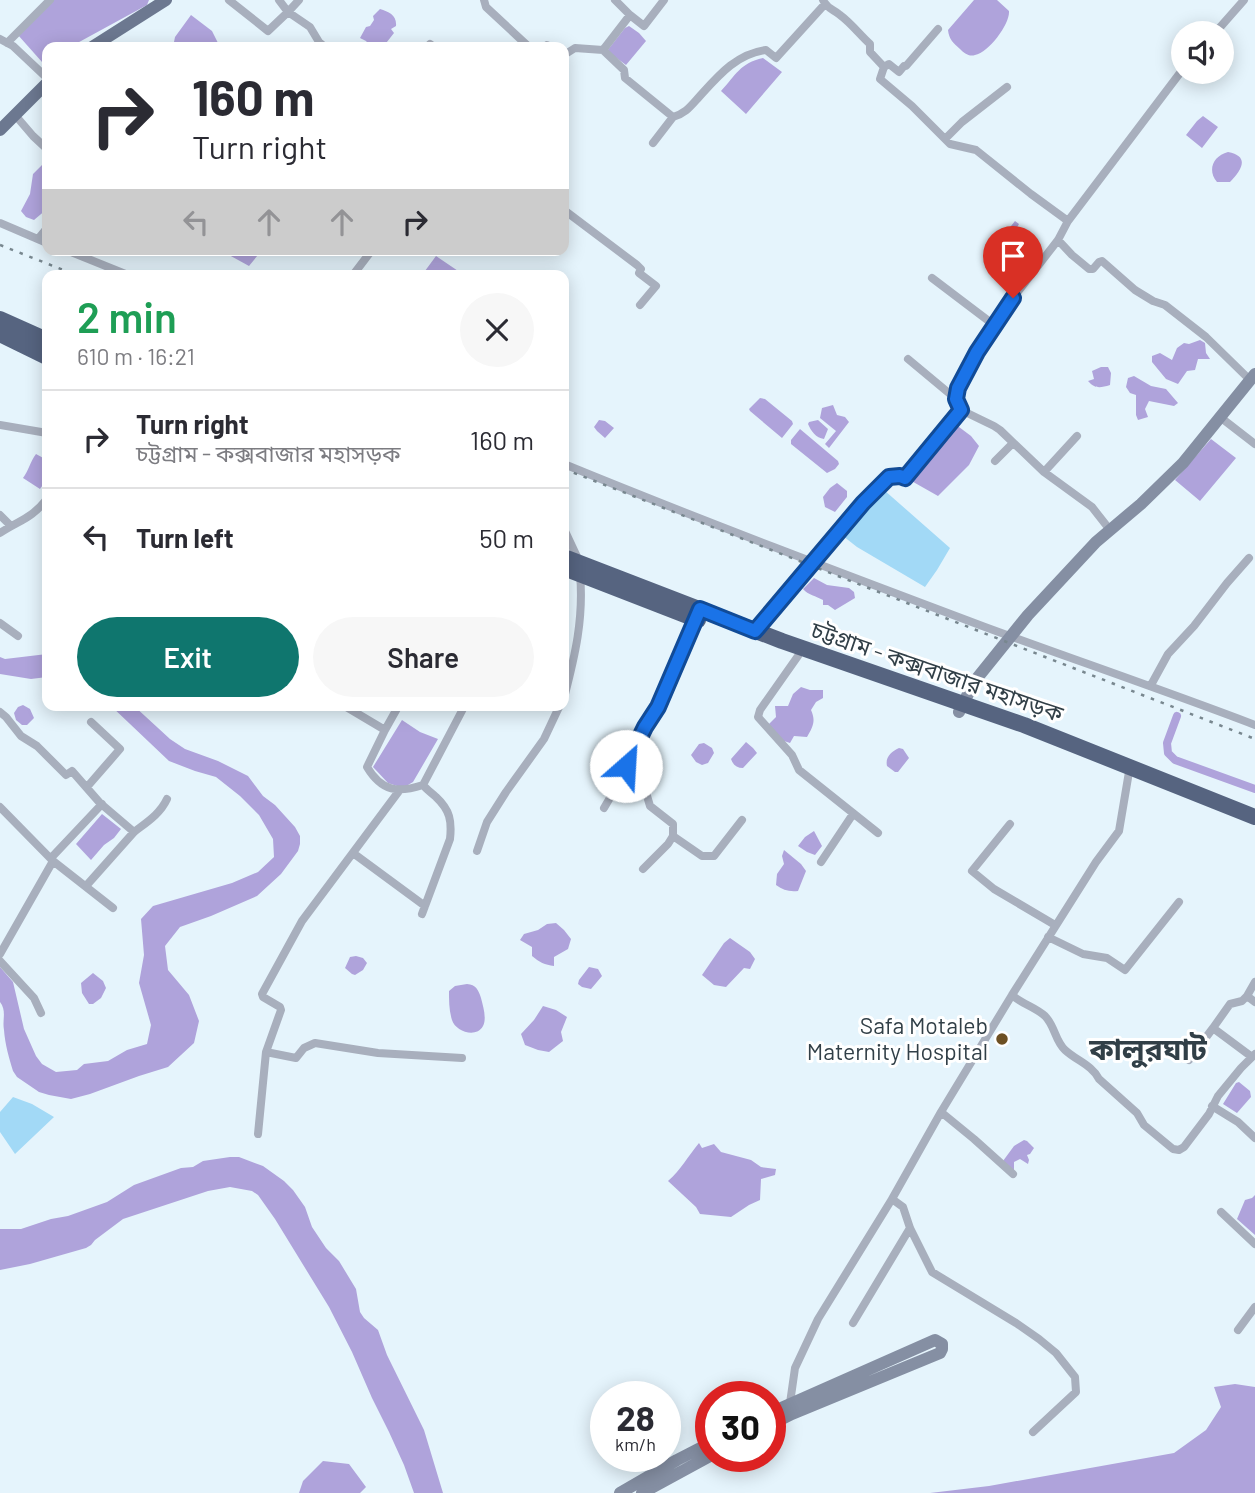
<!DOCTYPE html>
<meta charset="utf-8">
<style>
body{margin:0;font-family:Barlow,"Noto Sans Bengali",sans-serif;background:#f7f7f7;color:#2b2b33;height:100vh;display:flex;flex-direction:column;font-size:26px;white-space:nowrap}
*{box-sizing:border-box;margin:0}
p{font-size:23px;color:#7c7c81}
.icon{flex:none;width:38px;height:38px;fill:none;stroke:currentColor;stroke-width:2;stroke-linecap:round;stroke-linejoin:round}
.map{position:relative;flex:1;overflow:hidden}
.details{position:absolute;left:42px;top:270px;width:527px;height:441px;display:flex;flex-direction:column;background:#fff;border-radius:14px;box-shadow:0 4px 18px #0003}
.details>*{flex:none}
.hud{position:absolute;left:42px;top:42px;width:527px;height:214px;border-radius:14px;box-shadow:0 4px 18px #0003;background:#fff;color:#2b2b33;overflow:hidden}
.tools{position:absolute;left:1171px;top:21px;display:grid;gap:14px}
.tools a{display:grid;place-items:center;width:63px;height:63px;border-radius:50%;background:#fff;box-shadow:0 4px 18px #0003;font-size:35px}
.speed{position:absolute;left:590px;top:1381px;display:flex;gap:14px;font-size:35px;font-weight:700;text-align:center}
.speed>*{display:grid;place-content:center;width:91px;height:91px;border-radius:50%;background:#fff;box-shadow:0 4px 18px #0003;line-height:1}
.speed small{font-size:18px;font-weight:400}
.speed .limit{border:10px solid #d22;background:#fff;color:#111}
.pin{position:absolute;display:grid;place-items:center;width:60px;height:60px;color:#fff;margin:-72px -30px;border-radius:50% 50% 50% 0;rotate:-45deg;box-shadow:0 0 7px #0007}
.pin .icon{rotate:45deg}
.me{position:absolute;width:77px;margin:-38px;rotate:26deg;stroke-linejoin:round;filter:drop-shadow(0 0 5px #0008)}
.turn{display:flex;align-items:center;gap:24px;height:147px;padding:0 35px;font-size:32px}
.turn .icon{width:91px;height:91px;stroke-width:2.5}
.turn b{display:block;font-size:49px;line-height:60px}
.lanes{display:flex;align-items:center;height:66px;padding:0 35px;background:#0003;justify-content:center;gap:35px;direction:ltr}
.lanes .off{opacity:.35}
.round{display:grid;place-items:center;flex:none;width:74px;height:74px;border-radius:37px;background:#f7f7f7}
.head{display:flex;align-items:center;justify-content:space-between;height:119px;padding:0 35px}
h1{font-size:42px;font-weight:600;line-height:52px;color:#1e9e55}
.button{display:flex;gap:14px;margin-top:auto;padding:14px 35px}
.button a{flex:1;height:80px;border-radius:42px;background:#0f766e;color:#fff;font-size:28px;font-weight:600;line-height:80px;text-align:center}
.button a+a{background:#f7f7f7;color:#2b2b33}
ul{padding:0;list-style:none}
li{display:flex;align-items:center;gap:21px;height:98px;padding:0 35px;border-top:2px solid #e1e1e2}
li div{flex:1}
li b{display:block;font-size:26px}
li em{font-style:normal}
.map>svg:first-child{display:block}
.green{fill:#a2d9f6}
.water{fill:#afa3db}
.lines{fill:none;stroke-linecap:round;stroke-linejoin:round}
.canal{stroke:#afa3db;stroke-width:8}
.street{stroke:#a8afbd;stroke-width:8}
.secondary{stroke:#858fa3;stroke-width:12}
.primary{stroke:#6c7890;stroke-width:12}
.highway{stroke:#566480;stroke-width:16}
.rail{stroke:#78878f;stroke-width:2.5;stroke-dasharray:3.5 7;stroke-linecap:butt}
.route-casing{stroke:#114b97;stroke-width:18}
.route{stroke:#1a73e8;stroke-width:12}
.poi-dot{fill:#6d5023;stroke:#fff;stroke-width:2.5}
.labels{text-anchor:middle;stroke-width:6;stroke-linejoin:round;paint-order:stroke}
.street-label{font-size:23px;fill:#313f47;stroke:#fff}
.poi-label{font-size:23px;fill:#313f47;stroke:#fff;text-anchor:end}
.district-label{font-size:30px;font-weight:bold;fill:#313f47;stroke:#fff}
</style>
<div class="map">
<svg width="1255" height="1493" viewBox="0 0 1255 1493">
<rect width="100%" height="100%" fill="#e5f4fc"/>
<path class="green" d="M884,490L950,548L937,570L925,587L857,547L843,536C851,518 870,503 884,490Z
M13,1097L32,1104L54,1117L15,1154L0,1132V1112Z"/>
<path class="water" d="M51,0H149L147,5L70,47H47V59L42,62L18,35Z
M974,0H997L1009,11C1010,24 989,52 975,55C969,57 964,53 960,49C953,43 949,39 948,30Z
M380,9C389,12 397,15 396,26L391,29L394,33L383,47H371L366,41L360,38L366,27L370,26L374,20L373,16Z
M191,15L212,31L220,47H173L175,37Z
M629,26L639,33L646,41L626,65L607,51L625,28Z
M763,58L782,72L746,114L721,91C736,75 740,63 763,58Z
M1203,116L1218,127L1202,148L1186,135L1197,121Z
M1228,152C1250,156 1242,170 1230,182H1217C1207,170 1213,156 1228,152Z
M42,165H47V209L34,220L26,217L21,211L30,194L33,174Z
M1015,221L1019,224L1012,236L1018,247L1016,261L1022,277L1013,284L986,262L988,255Z
M230,250H262L249,266L229,255Z
M436,256L464,275H422Z
M1200,340L1205,343L1206,353L1210,359H1198L1195,370L1187,371L1178,384L1166,379L1152,362V356L1160,353L1172,360L1177,348L1184,343L1189,344Z
M1101,367H1108L1111,373L1110,385C1100,388 1095,389 1088,381L1094,379L1092,371Z
M1134,376L1151,386L1166,389L1178,403L1174,406L1149,401L1145,409L1148,417L1138,420L1136,415V395L1130,393L1126,387L1128,378Z
M760,398L765,399L792,421L793,424L782,438L750,411L749,409Z
M833,405L837,415L845,417L849,422L829,448L825,444L836,431L820,418L822,408Z
M599,420L605,421L614,428L605,438L597,431L594,427Z
M818,420L828,429L824,439C816,438 811,431 808,424L809,422Z
M955,424L971,436L979,446L969,465L938,496L908,479Z
M800,429L838,461L839,464L835,469L827,473L791,444V440Z
M1211,439L1236,458L1200,501L1175,480Z
M36,454L47,460V479L40,489L23,478C29,470 30,462 36,454Z
M837,483L847,491V497L835,512L825,507L823,497L830,488Z
M814,578L827,585L849,588L854,592L855,598L835,610L828,605H823V600C816,596 808,595 803,589Z
M47,654V677L31,679L0,674V657L5,659Z
M801,687L810,690H823V698L816,702L811,710C816,721 813,727 807,737L794,736L790,743L781,740L768,725L776,717L775,706H788L793,694Z
M23,705L30,709L34,718L27,725H22L16,720L14,713L18,707Z
M110,705H133L170,739L185,749L218,761L248,776L263,796L275,805L295,827L300,836V844L298,851L281,874L257,896L211,916L180,927L165,946L168,970L189,995L199,1021L194,1043L168,1067L139,1076L90,1094L71,1099L49,1095L39,1092L17,1077L13,1071C9,1058 5,1044 4,1030C2,1020 7,1011 0,1002V967L13,982L24,1029L36,1056L42,1064L56,1072L77,1070L84,1064L108,1061L127,1050L147,1044L151,1025L139,983L144,955L141,919L153,906L232,883L258,872L274,857L273,839L259,815L240,796L216,777L195,771L169,761Z
M402,720L420,732L438,739L413,782L403,788L388,783L373,767Z
M746,742L753,748L757,753L743,768C737,768 733,765 731,759Z
M704,743L712,748L714,753L708,763L702,765L696,762L691,755L699,744Z
M899,748L903,749L909,758L898,772H895L887,766C885,757 891,752 899,748Z
M102,814L121,829L114,838L104,845L91,860L76,844Z
M814,831L822,846L815,855L807,852L798,846L805,837Z
M784,850L801,864L806,871L798,891C789,892 783,890 776,885L777,874L784,864L782,856Z
M556,923L564,930L571,939L568,949L554,957V966C545,965 539,962 532,956V947L520,940L524,934L538,930L547,924Z
M730,938L750,952L755,959L750,969L744,968L726,987L714,985L702,975L724,943Z
M356,956L363,958L367,963L363,970L355,975L352,974L345,968L350,957Z
M589,967L598,969L602,976L591,989L582,987L578,984L579,980Z
M93,973L103,981L106,988L101,998L93,1004H89L82,993L81,983Z
M467,984C476,985 478,989 481,998C483,1006 487,1018 483,1026C476,1039 455,1031 452,1020C449,1011 449,1000 449,991L455,986Z
M543,1006L556,1010L567,1017L561,1032L563,1041L549,1052L538,1050L525,1045L521,1034L534,1020Z
M1239,1082L1250,1091L1251,1097L1237,1113L1223,1104L1236,1083Z
M1024,1140L1027,1141L1034,1148L1030,1154L1027,1155L1029,1160L1028,1164L1020,1159L1014,1162V1173L1003,1161L1014,1146Z
M699,1143L702,1148L714,1144L721,1152L751,1160L761,1167L776,1169L775,1175L761,1179L760,1200L749,1205L731,1217L700,1214L696,1207L668,1181C681,1170 688,1156 699,1143Z
M230,1157H239L263,1166L284,1181L293,1190L305,1207L312,1227L326,1248L339,1261L356,1289L360,1312L364,1318L378,1330L387,1355L424,1430L443,1493H414L404,1465L389,1432L372,1398L352,1352L329,1307L275,1219L258,1195L252,1191L230,1187L208,1191L123,1219L95,1240L91,1245L86,1248L30,1264L0,1270V1229H21L51,1219L68,1216L107,1202L134,1185L181,1168L193,1167L203,1161Z
M1255,1195V1235L1237,1219L1245,1200L1252,1198Z
M1235,1384L1255,1387V1493H930L989,1486L1174,1453L1206,1430L1221,1407L1214,1387Z
M323,1461L349,1464L366,1487L360,1493H299L303,1481Z"/>
<g class="lines">
<path class="canal" d="M1177,716L1167,743L1168,753L1175,760L1255,789"/>
<path class="street" d="M229,0L268,31L288,12L279,0
M299,0L288,12L310,27L319,42L325,47
M484,0L486,7L529,47
M615,0L630,15
M823,0C827,9 833,9 840,15C851,23 860,35 870,44V52L884,67L880,79L912,106L950,144L976,150L1031,194L1068,221
M1215,33L1244,0
M0,39L13,46L47,78
M7,43L50,0
M430,44L434,47
M545,47L547,45L551,47
M603,50L630,15L644,26L664,0
M564,55L575,48L603,50L624,70L625,78L673,117C686,113 690,107 699,97C718,76 736,54 766,50L776,58L825,4
M884,67L889,64L899,72L904,66H906L938,29
M15,115L33,136L47,149
M945,139L962,122L1007,87
M653,143L673,117
M564,210L637,265L641,269L639,273L656,286L640,305
M0,223L47,243
M38,239L47,228
M1058,240L1072,255L1089,269H1093L1099,262L1102,261L1135,290L1153,301L1165,305L1206,337L1250,380
M66,250L128,275
M353,275L372,250
M932,278L994,325
M908,359L956,399
M1220,417L1255,444
M0,425L47,433
M995,461L1013,443
M564,464C703,521 844,574 985,627C1075,660 1166,691 1255,725
M1044,472L1077,436
M0,515L11,526
M564,529L579,561
M1110,530L1092,507L1044,472L1000,430L994,426L961,410L956,399L958,388L977,352L1013,298L1058,240L1068,221L1183,69
M0,533C20,520 31,519 47,499
M0,623L18,636
M755,631L863,503L889,477L900,476L905,478L961,410
M798,656L760,710L758,717L792,755L799,770L878,833
M1151,685L1168,654L1194,626L1227,583L1249,558
M564,698C575,656 584,618 580,574
M343,705L385,730L367,767C382,792 398,793 423,785
M0,712L6,717L21,736L37,746L66,775L72,771L100,803L134,832L86,886
M385,730L399,705
M1130,766L1119,831L1096,862L1012,995C1022,1004 1035,1007 1045,1016C1055,1026 1055,1041 1065,1050C1077,1061 1092,1065 1099,1079L1137,1113L1144,1125L1173,1149L1179,1150L1184,1147L1209,1114L1218,1096L1241,1068L1255,1054
M87,787L120,749L91,722
M0,807L53,861L113,908
M604,808L624,774
M1010,824L972,871L994,889L1055,925
M134,832C147,822 160,814 167,799
M673,836L702,856H714L742,820
M477,851L487,822L506,792L544,739L560,705
M353,853L425,906
M51,858L102,804
M821,862L853,814
M643,869L668,844L673,836V824L650,806L645,789L624,774C629,748 647,728 659,705C673,677 684,647 696,618
M422,914L450,839C452,821 450,810 436,797C432,793 427,790 423,785L465,705
M1048,937L1083,954L1107,958L1125,970L1179,902
M0,954L53,861
M0,961L34,998L41,1013
M1012,995L941,1112L974,1139L1013,1174
M1247,996L1255,982
M266,1052L296,1058L304,1048L315,1043L378,1053L462,1058
M1252,1057L1213,1028L1230,1004L1242,1001L1247,996L1255,1002
M1189,1060L1213,1028
M1212,1106L1238,1122L1255,1138
M941,1112L892,1199L903,1207L910,1228L932,1272L1016,1323L1039,1339L1056,1353L1075,1377L1076,1392L1033,1432
M258,1134L266,1052L281,1010L280,1007L263,997L262,994L302,921L399,791
M1221,1212L1255,1244
M853,1323L910,1228
M1238,1330L1255,1307
M790,1403L795,1368L818,1319L892,1199"/>
<path class="secondary" d="M959,712L974,682L1028,615L1096,542L1141,504L1183,463L1255,374
M770,1413L935,1340L942,1344V1349L940,1353L792,1414L770,1425
M620,1493L677,1460L710,1443
M642,1493L710,1456"/>
<path class="primary" d="M92,47L166,0
M0,130L47,83"/>
<path class="highway" d="M0,319L47,340
M0,334L47,357
M564,557L782,641L1024,725L1255,817
M564,568L698,620"/>
<path class="rail" d="M0,245L76,275
M564,469L1255,739"/>
</g>
<g class="lines">
<defs>
<path id="route" d="M626,766L645,727L658,707L700,609L755,631L863,503L889,477L900,476L905,478L961,410L956,399L958,388L977,352L1013,298"/>
</defs>
<use href="#route" class="route-casing"/>
<use href="#route" class="route"/>
</g>
<circle class="poi-dot" cx="1002" cy="1039" r="7"/>
<g class="labels">
<g class="street-label">
<text transform="translate(937 672) rotate(19)" y="8">চট্টগ্রাম - কক্সবাজার মহাসড়ক</text>
</g>
<g class="poi-label">
<text x="988" y="1034">Safa Motaleb<tspan x="988" dy="26">Maternity Hospital</tspan></text>
</g>
<g class="district-label">
<text x="1148" y="1060">কালুরঘাট</text>
</g>
</g>
</svg>
<div class="tools">
<a><svg class="icon" aria-label="sound" viewBox="0 0 24 24"><path d="M4 9h4l5-4v14l-5-4H4zM17 9q2 3 0 6"/></svg></a>
</div>
<div class="speed"><div>28<small>km/h</small></div><div class="limit">30</div></div>
<div class="pin" style="left:1013px;top:298px;background:#d93025"><svg class="icon" aria-label="arrive" viewBox="0 0 24 24"><path d="M6 21V4h12l-3 4 3 4H6"/></svg></div>
<svg class="me" style="left:626px;top:766px" viewBox="-20 -20 40 40"><circle r="19" fill="#fff"/><path d="M0-13L10 11 0 6-10 11z" fill="#1a73e8"/></svg>
<div class="hud">
<div class="turn"><svg class="icon" aria-label="right" viewBox="0 0 24 24"><path d="M7 20v-9h11M14 6l5 5-5 5"/></svg><div><b>160 m</b>Turn right</div></div>
<div class="lanes"><svg class="icon off" aria-label="left" viewBox="0 0 24 24"><path d="M17 20v-9H6M10 6l-5 5 5 5"/></svg><svg class="icon off" aria-label="ahead" viewBox="0 0 24 24"><path d="M12 20V5M6 11l6-6 6 6"/></svg><svg class="icon off" aria-label="ahead" viewBox="0 0 24 24"><path d="M12 20V5M6 11l6-6 6 6"/></svg><svg class="icon" aria-label="right" viewBox="0 0 24 24"><path d="M7 20v-9h11M14 6l5 5-5 5"/></svg></div>
</div>
<section class="details">
<div class="head"><div><h1>2 min</h1><p>610 m · 16:21</p></div><a class="round"><svg class="icon" aria-label="close" viewBox="0 0 24 24"><path d="M6 6l12 12M18 6L6 18"/></svg></a></div>
<ul>
<li><svg class="icon" aria-label="right" viewBox="0 0 24 24"><path d="M7 20v-9h11M14 6l5 5-5 5"/></svg><div><b>Turn right</b><p>চট্টগ্রাম - কক্সবাজার মহাসড়ক</p></div><em>160 m</em></li>
<li><svg class="icon" aria-label="left" viewBox="0 0 24 24"><path d="M17 20v-9H6M10 6l-5 5 5 5"/></svg><div><b>Turn left</b></div><em>50 m</em></li>
</ul>
<div class="button"><a>Exit</a><a>Share</a></div>
</section>
</div>
